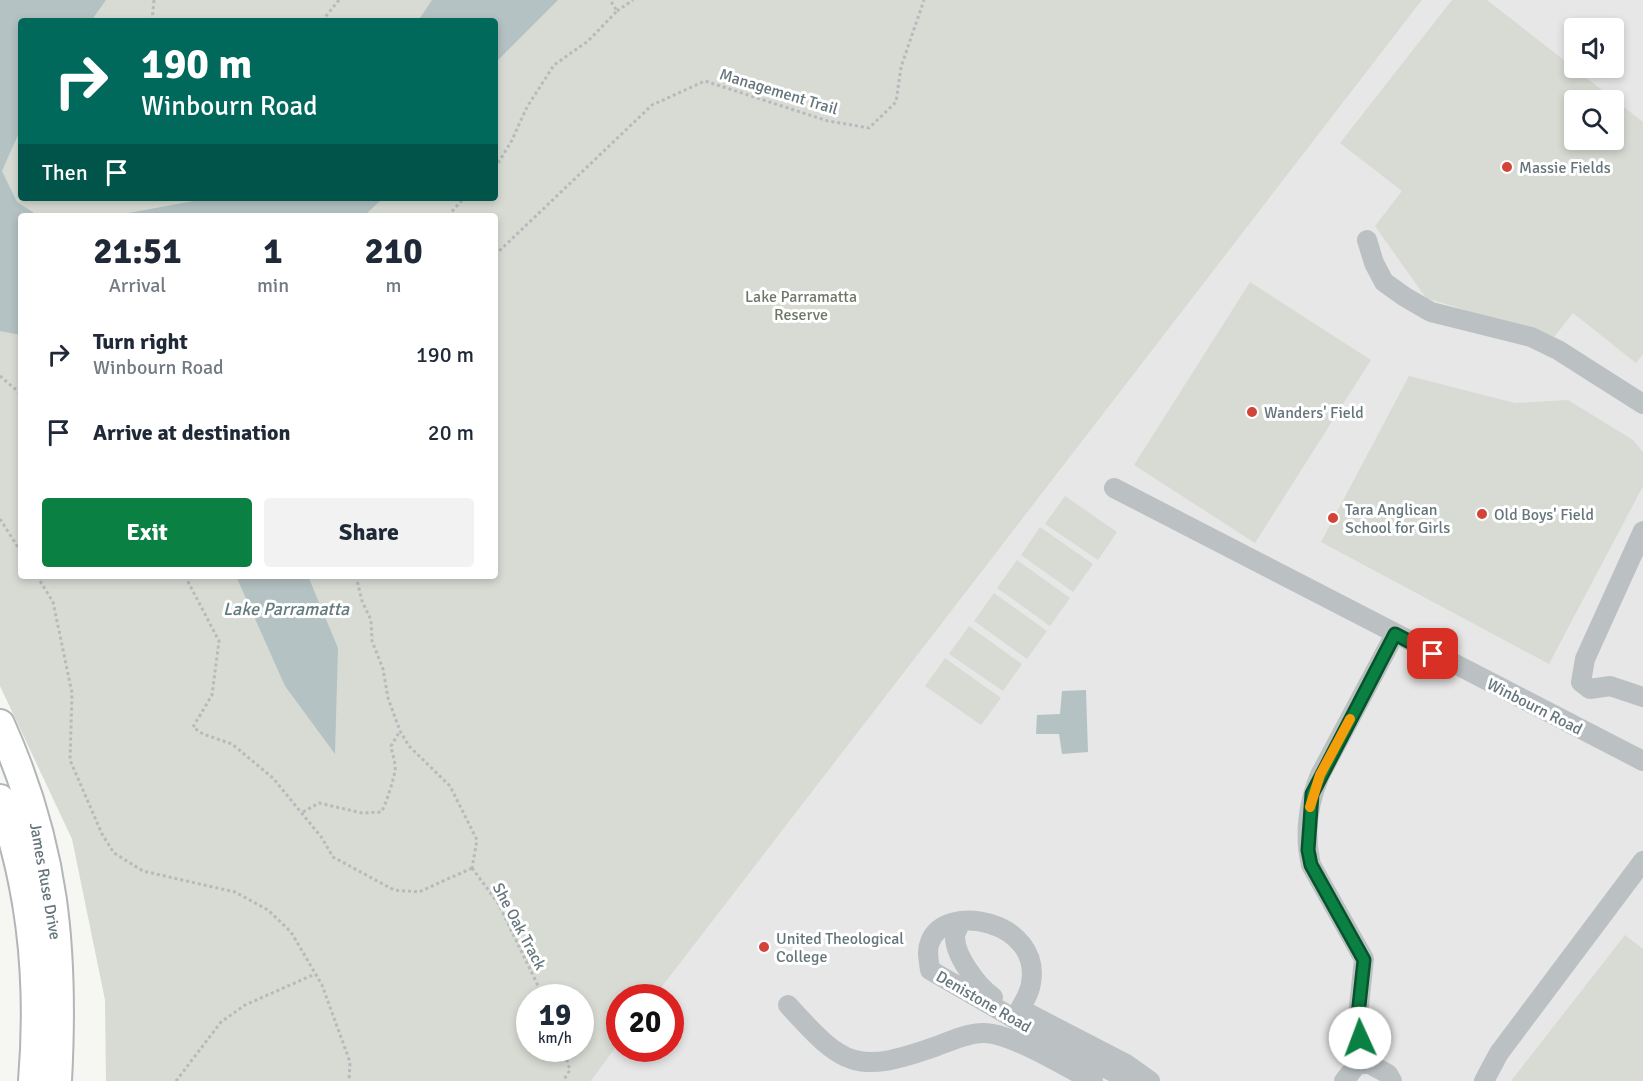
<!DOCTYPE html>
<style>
body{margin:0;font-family:Signika,sans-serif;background:#f2f2f3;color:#1f2937;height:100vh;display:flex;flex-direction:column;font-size:22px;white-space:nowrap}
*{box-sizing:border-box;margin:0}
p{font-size:20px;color:#747a83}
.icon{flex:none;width:33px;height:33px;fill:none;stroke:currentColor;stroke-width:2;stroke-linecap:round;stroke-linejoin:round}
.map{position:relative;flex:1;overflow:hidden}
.details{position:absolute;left:18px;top:213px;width:480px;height:366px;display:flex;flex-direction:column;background:#fff;border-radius:6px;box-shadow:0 3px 9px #0003}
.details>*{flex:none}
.banner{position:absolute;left:18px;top:18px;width:480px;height:183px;border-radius:6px;box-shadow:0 3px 9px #0003;background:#00695c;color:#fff;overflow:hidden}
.buttons{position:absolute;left:1564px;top:18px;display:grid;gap:12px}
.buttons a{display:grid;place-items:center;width:60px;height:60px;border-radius:6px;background:#fff;box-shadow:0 3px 9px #0003;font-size:30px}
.speed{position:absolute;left:516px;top:984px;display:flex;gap:12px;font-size:30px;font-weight:700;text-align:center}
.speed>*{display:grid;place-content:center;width:78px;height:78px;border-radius:50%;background:#fff;box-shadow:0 3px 9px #0003;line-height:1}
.speed small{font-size:15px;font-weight:400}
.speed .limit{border:9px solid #d22;background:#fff;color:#111}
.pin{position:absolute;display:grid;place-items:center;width:51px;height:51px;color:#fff;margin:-26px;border-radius:12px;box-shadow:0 3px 9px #0006}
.me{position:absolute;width:66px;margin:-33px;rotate:358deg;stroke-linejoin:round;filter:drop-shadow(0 0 4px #0008)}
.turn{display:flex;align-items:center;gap:21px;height:126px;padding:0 24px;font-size:27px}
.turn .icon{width:78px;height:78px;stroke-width:2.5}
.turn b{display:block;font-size:42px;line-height:51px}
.then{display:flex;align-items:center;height:57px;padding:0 24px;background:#0003;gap:12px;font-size:22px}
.eta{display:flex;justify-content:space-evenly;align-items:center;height:102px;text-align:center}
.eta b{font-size:36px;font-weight:700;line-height:42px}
.cta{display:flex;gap:12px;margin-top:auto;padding:12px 24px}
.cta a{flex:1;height:69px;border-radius:6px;background:#0b8043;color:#fff;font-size:24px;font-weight:700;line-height:69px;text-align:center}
.cta a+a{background:#f2f2f3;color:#1f2937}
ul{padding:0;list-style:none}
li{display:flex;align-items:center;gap:18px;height:78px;padding:0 24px}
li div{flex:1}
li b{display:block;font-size:22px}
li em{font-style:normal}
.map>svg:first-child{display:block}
.built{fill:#e7e7e7;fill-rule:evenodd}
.green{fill:#d7dbd3;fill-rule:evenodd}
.water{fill:#b4c2c4}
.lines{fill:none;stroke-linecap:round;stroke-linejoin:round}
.highway-casing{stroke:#b1b6b8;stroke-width:32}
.path{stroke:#b6babc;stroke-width:3;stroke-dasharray:3 3;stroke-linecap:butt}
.minor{stroke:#bbc1c3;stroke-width:20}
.highway{stroke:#fff;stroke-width:28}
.route-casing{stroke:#07532c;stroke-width:15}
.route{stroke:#0b8043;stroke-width:10}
.slow{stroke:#f59e0b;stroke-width:10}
.poi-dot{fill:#d34337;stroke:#fff;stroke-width:2}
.labels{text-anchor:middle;stroke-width:6;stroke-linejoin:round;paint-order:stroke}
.street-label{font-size:16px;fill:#64757b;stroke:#fff}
.poi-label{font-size:16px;fill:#64757b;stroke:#fff;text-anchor:start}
.park-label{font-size:16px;fill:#6d7966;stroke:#fff}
.water-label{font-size:18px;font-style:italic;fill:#637b7e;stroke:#fff}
</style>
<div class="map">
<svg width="1643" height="1081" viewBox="0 0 1643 1081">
<rect width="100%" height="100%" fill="#f6f6f3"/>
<path class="built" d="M1422,0H1643V1081H591L619,1043L620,1048H670V998L654,997ZM1575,28H1614V68H1575ZM1575,100H1614V140H1575Z"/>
<path class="green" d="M0,0H1422L654,997L620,998L619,1043L591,1081H106L105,1000L72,839L0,686ZM21,21H495V198H21ZM21,216H495V576H21ZM530,998H580V1048H530Z
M1452,0H1487L1643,122V354L1636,363L1573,313L1554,337L1426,298L1375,226L1402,191L1340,143ZM1575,100H1614V140H1575Z
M1250,282L1371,360L1255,543L1134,465Z
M1409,376L1515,403L1568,400L1633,440L1643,452V486L1549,664L1321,542Z
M1065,496L1117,532L1098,560L1045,524Z
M1040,527L1093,564L1073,592L1021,555Z
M1017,560L1070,598L1050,626L997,588Z
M994,593L1047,631L1027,659L974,621Z
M969,626L1022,664L1003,691L949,654Z
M945,658L1001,698L981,725L925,686Z
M1625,935L1643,949V1081H1511Z"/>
<path class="water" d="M0,0H106L91,21H21V128L2,171L17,202L39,216H21V335L0,331Z
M432,0H558L495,63V21H418Z
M210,198H383L364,216H112Z
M236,576H308L338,648L335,754L285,686Z
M1086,690L1088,752L1062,754L1059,734H1036L1037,715L1060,714L1062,691Z"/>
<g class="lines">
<defs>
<path id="highway" d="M0,724C55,846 64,949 57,1081
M0,799C33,890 41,985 33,1081"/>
</defs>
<use href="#highway" class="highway-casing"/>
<path class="path" d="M617,11L633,0
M152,21L154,0
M322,21L339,0
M495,168L511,142L527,107L554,65L588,41L617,11L610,0
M448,216L464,198
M495,255L652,105L705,81L828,121L869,128L896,102L901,67L924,0
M0,376L21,394
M0,519L21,552
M37,576L53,602L72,693L70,760L102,834L114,853L143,871L235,892L268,910L291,932L322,985L350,1062L349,1081
M185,576L219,641L212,695L193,727L203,734L232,744L273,778L322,838L333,857L394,890L419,892L472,868
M356,576L362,601L371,620L372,641L383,669L388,698L400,731L409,746L450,786L477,840L472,868
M303,812L319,803L362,813L381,812C385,808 394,778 395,771C396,763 392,753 391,746L400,731
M472,868L498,903L544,998
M563,1048L570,1070L563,1081
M176,1081L221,1022L245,1005L315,974"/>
<path class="minor" d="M1367,240L1374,263L1384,282L1405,297L1431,312L1531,337L1558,350L1643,404
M1114,488L1643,761
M1643,531L1585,659L1581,682L1590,689L1610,686L1643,697
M960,923C959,927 955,933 955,937C955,956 978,987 993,997
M788,1005C844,1067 856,1075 937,1046C951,1041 970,1032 985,1033C1013,1034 1067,1068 1093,1081
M1366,1062L1358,1015L1364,959L1311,865C1304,835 1308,803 1320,775L1395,634
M1130,1081L1020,1022L930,970C929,961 926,951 930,942C945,901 1042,921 1031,983C1030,993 1024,1001 1020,1009L1126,1064L1150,1081
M1344,1081L1356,1066L1366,1062L1388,1074L1392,1081
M1484,1081L1499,1053L1643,861"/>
<use href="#highway" class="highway"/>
</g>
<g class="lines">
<defs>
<path id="route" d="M1360,1038L1358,1015L1364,960L1311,865L1308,850L1312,794L1395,634L1433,654"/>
</defs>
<use href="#route" class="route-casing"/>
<use href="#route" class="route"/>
<path class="slow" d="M1310,807L1320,775L1350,719"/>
</g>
<g class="poi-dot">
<circle cx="1507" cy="167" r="6"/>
<circle cx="1252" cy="412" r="6"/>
<circle cx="1482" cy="514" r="6"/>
<circle cx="1333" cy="518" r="6"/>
<circle cx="764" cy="947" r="6"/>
</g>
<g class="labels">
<g class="street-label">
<text transform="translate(779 91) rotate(17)" y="6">Management Trail</text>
<text transform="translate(1535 706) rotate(27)" y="6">Winbourn Road</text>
<text transform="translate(46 881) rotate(80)" y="6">James Ruse Drive</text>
<text transform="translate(520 926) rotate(62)" y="6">She Oak Track</text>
<text transform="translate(984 1001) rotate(30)" y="6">Denistone Road</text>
</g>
<g class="poi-label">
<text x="1519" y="173">Massie Fields</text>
<text x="1264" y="418">Wanders' Field</text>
<text x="1345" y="515">Tara Anglican<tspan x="1345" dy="18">School for Girls</tspan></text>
<text x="1494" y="520">Old Boys' Field</text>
<text x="776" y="944">United Theological<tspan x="776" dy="18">College</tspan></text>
</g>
<g class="park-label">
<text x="801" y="302">Lake Parramatta<tspan x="801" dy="18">Reserve</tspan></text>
</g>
<g class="water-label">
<text x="286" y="615">Lake Parramatta</text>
</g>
</g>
</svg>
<div class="buttons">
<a><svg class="icon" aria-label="sound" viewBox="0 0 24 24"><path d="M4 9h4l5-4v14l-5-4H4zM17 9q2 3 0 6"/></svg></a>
<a><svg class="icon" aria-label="search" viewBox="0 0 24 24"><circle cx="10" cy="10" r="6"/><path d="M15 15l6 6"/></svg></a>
</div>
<div class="speed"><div>19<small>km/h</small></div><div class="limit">20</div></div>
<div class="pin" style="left:1433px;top:654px;background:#d93025"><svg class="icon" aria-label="arrive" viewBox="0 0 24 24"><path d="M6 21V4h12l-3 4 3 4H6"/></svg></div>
<svg class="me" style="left:1360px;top:1038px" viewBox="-20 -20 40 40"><circle r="19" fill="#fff"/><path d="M0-13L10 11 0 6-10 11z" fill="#0b8043"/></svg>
<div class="banner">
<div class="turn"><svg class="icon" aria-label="right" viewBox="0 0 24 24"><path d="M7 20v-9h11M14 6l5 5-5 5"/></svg><div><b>190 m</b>Winbourn Road</div></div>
<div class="then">Then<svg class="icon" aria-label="arrive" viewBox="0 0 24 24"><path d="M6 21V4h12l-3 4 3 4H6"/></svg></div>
</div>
<section class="details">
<div class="eta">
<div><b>21:51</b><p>Arrival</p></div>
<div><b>1</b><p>min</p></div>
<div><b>210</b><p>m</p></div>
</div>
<ul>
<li><svg class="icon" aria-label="right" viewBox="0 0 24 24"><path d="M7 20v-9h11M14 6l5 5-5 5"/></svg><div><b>Turn right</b><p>Winbourn Road</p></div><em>190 m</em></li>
<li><svg class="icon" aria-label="arrive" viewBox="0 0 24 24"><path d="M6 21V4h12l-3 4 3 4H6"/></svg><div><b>Arrive at destination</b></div><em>20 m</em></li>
</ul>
<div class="cta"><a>Exit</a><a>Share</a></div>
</section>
</div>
